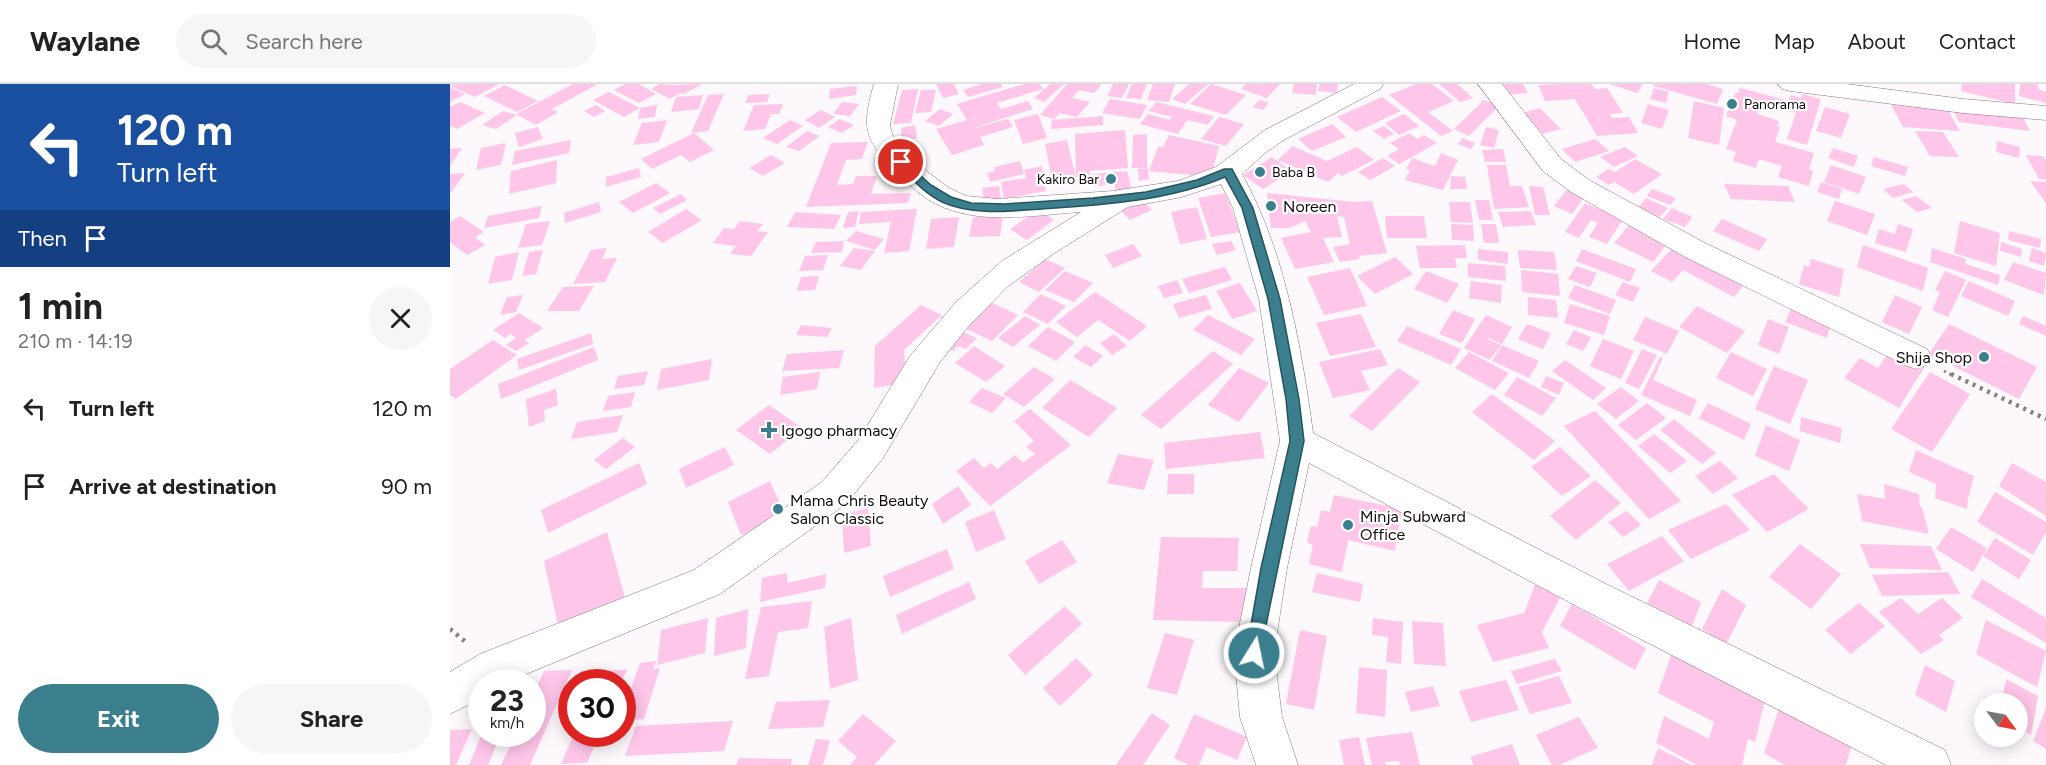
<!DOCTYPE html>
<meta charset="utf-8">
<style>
body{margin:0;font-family:Figtree,sans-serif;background:#f6f6f6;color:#222;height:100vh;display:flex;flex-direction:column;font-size:22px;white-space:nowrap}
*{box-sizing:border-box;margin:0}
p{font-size:20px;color:#767676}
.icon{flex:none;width:33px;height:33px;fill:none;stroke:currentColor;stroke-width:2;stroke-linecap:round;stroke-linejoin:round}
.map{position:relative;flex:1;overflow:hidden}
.panel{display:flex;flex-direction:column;background:#fff;width:450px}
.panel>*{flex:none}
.banner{background:#1a4fa0;color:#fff;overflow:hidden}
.needle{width:39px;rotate:122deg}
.fabs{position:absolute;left:1524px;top:609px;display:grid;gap:12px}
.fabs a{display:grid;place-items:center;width:54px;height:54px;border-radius:50%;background:#fff;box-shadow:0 3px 15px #0003;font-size:30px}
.speed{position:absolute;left:18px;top:585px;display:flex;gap:12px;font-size:30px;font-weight:700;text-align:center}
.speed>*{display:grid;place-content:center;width:78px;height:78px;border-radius:50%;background:#fff;box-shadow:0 3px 15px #0003;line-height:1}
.speed small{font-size:15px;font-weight:400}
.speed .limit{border:9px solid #d22;background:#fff;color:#111}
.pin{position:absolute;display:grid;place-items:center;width:51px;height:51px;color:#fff;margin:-26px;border:3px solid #fff;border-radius:50%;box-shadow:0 2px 6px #0007}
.me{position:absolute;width:66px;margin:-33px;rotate:10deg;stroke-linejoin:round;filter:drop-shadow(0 0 4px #0008)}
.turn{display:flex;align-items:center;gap:21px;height:126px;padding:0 18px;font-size:27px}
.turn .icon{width:78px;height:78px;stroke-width:2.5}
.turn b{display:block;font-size:42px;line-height:51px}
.then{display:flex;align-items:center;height:57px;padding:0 18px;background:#0003;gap:12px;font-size:22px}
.round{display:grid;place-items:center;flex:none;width:63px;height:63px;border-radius:32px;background:#f6f6f6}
.headline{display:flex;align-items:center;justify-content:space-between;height:102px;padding:0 18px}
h1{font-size:36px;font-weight:700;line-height:45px}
.cta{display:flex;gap:12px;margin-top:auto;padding:12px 18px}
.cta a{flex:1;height:69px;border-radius:36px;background:#3b7f8e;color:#fff;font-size:24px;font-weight:700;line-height:69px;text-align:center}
.cta a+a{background:#f6f6f6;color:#222}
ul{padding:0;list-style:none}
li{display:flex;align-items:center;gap:18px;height:78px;padding:0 18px}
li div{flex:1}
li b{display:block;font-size:22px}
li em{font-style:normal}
header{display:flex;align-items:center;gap:36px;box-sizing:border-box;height:84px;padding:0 30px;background:#fff;border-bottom:2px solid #e0e0e0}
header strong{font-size:28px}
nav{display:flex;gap:33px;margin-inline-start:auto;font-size:21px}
.search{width:420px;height:54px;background:#f6f6f6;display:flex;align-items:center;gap:15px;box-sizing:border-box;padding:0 21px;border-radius:33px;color:#767676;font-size:22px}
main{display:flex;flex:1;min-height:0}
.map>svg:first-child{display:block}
.building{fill:#fec6e9}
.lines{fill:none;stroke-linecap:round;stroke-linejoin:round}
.minor-casing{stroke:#897782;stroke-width:1}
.path-far1{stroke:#858083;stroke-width:3;stroke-dasharray:2 4;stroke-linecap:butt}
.path{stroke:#858083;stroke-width:4.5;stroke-dasharray:3 5;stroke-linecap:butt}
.minor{fill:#fff;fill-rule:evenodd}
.route{fill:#3b7f8e;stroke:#26535c;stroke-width:1.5}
.poi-dot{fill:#3b7f8e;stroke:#fff;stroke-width:2}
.labels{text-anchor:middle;stroke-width:4.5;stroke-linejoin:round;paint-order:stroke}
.far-poi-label{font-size:14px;fill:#110a0e;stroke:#fff;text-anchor:start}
.poi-label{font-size:16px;fill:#110a0e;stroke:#fff;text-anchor:start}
</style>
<header>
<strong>Waylane</strong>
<div class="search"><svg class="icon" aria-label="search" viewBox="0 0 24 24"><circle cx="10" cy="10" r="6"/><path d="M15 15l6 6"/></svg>Search here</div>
<nav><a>Home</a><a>Map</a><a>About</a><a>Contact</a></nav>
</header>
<main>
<section class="panel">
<div class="banner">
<div class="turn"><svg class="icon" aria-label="left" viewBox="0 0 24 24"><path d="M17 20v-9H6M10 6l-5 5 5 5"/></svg><div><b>120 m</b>Turn left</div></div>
<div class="then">Then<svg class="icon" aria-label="arrive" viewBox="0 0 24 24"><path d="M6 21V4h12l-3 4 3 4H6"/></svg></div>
</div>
<div class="headline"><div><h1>1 min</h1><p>210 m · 14:19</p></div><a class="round"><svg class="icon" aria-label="close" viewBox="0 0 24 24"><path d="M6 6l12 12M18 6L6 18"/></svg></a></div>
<ul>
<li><svg class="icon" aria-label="left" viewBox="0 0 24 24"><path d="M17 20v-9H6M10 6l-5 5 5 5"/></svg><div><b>Turn left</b></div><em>120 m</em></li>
<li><svg class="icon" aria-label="arrive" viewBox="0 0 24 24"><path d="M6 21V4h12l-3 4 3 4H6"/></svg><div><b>Arrive at destination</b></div><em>90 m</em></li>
</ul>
<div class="cta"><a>Exit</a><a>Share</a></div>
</section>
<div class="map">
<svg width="1596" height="681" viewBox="0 0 1596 681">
<rect width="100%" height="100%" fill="#fcf8fb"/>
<path class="building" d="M2,0H49L25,13L0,2Z
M123,0H148L102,25L108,28L86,41L66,30Z
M175,0H189L206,10L189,19L164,6Z
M209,0L223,1L252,0L234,10L230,9L220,15L201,5Z
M486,0H504L509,10L493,14Z
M532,0H551L553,3L518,13L513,6Z
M574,0H590L593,5L547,19L551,25L578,17L583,25L517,46L558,35L563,43L530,53L534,61L502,71L486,45L517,36L507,20Z
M600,0H614L594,18L584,14Z
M617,0H652L644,9L629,6L622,14L640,18L627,33L610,29L604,35L590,31Z
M663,0H679L672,14L657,12Z
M682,0H697L691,15L676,14Z
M703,0H725L719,18L697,16Z
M739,0H758L735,20L722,15Z
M761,0L796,11L776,31L740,20Z
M796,0H830L817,14L791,5Z
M844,0H867L866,11L842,9Z
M870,0H888L887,9L868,7Z
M966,0H982L1004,17L978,28L1003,47L991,52L939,11Z
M989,0H1007L1023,14L1010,18Z
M1046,0H1073L1078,9L1051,11Z
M1117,0H1142L1145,5L1157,4L1173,29L1160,30L1162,34L1179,33L1188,49L1147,52L1125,15L1095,17L1088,1Z
M1159,0H1193L1187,9Z
M1204,0H1256L1273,5L1267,20L1203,2Z
M1512,0H1565V20L1511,7Z
M1570,0H1588V5L1596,8V19L1569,12Z
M55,1L88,17L67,28L34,12Z
M407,2L406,11L379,15L380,5Z
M0,3L15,10L0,18Z
M1204,4L1219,8L1216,19L1200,15Z
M1290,4L1335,16L1332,25L1311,19L1307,30L1329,37L1327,43H1330L1325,58L1364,69L1359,85L1363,87L1359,102L1328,93L1332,82L1309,75L1306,84L1283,77L1286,68L1276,65L1287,36L1276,32L1285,9H1288Z
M468,5L461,39L443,40L452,6Z
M471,6H486L481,28L465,29Z
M159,8L190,24L174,33L143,16Z
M274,10L258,47L241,49L258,11Z
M320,10L317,18L295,19L298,11Z
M1352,10L1371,15L1357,61L1337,55L1346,29L1335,26L1341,11L1351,14Z
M253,11L249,25L221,28L226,13Z
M932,13L951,27L906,48L887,33Z
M660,15L697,21L690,35L652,29Z
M809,16L819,19L813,26L803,23Z
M1034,16L1049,22L1019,52L1004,45Z
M1244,17L1274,24L1269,61L1238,54Z
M10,18L35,29L7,45L0,42V23Z
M392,18L409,20L400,32L383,30Z
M706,18L764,32L758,41L737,36L728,50L690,40L698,30L720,36L722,33L699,27Z
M333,20L329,30H321L315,45L293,47L304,21Z
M1198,20L1219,26L1212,45L1191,39Z
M146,21L155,27L144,33L134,27Z
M207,21L205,33L188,35L190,24Z
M1441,21L1497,24L1510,47L1453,43Z
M1375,23L1400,30L1391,54L1366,47Z
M1090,24L1111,45L1093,50L1072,29Z
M490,25L503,30L489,42L475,37Z
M1503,25L1573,33L1580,47L1509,38Z
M371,26L385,33L369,44L355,36Z
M53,27L67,31L46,45L32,41Z
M588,30L597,54L573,60L564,36Z
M954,30L969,42L949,51L935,39Z
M653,32V41L601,45L602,36Z
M769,33L794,40L776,62L751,55Z
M390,35L404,41L392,49L378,43Z
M217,36L209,58L183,61L192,39Z
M340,36L353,42L327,60L313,54Z
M882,40L896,53L862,67L848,55Z
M465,41L467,54L452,57L451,44Z
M934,42L944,50L934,55L923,47Z
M88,43L93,55L69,63L65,49Z
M1036,43L1049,46L1044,64L1030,61Z
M675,46L678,84L640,87V92L626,93L625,50Z
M357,47L370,52L349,67L336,63Z
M1465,47L1493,48L1509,73L1480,72Z
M244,49L264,66L240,78L231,71L202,85L191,75Z
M959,49L967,55L974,51L987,59L949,80L937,72L949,65L940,59Z
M697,50V84H682L683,51Z
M719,51L769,62L761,93L699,87L708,63H713Z
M1012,54L1025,59L1021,65L1008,60Z
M1145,55L1159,67L1125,78L1112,65Z
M121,56L119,69L62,81L65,67Z
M617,56L627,98L603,102L595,60Z
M1547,57L1570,63L1569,74L1546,68Z
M418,58L412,75L396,76L387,101L403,100L406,92H427L421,110L461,109L458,119L356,123L381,59Z
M56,59L51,81L26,86L31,64Z
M842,62L877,77L907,63L924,76L892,92L888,89L878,98L828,76Z
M1175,63L1188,72L1164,83L1150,73Z
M12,64L0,82V65Z
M1383,64L1408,72L1404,83L1378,74Z
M1053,65L1056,78H1035L1032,66Z
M991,69L1008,76L993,106L955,96L960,86L956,85L962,74L985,82Z
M321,71L335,79L313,92L299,84Z
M1576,71L1593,72L1596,77V96L1589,95Z
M822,73L842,87L813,105L793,91Z
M1424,73L1458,83L1455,92L1421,82Z
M933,74L945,82L920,96L908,88Z
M1185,75L1212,90L1184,110L1164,98L1159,101L1146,93L1158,85L1165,88Z
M107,76L106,99L59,110L61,87Z
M570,77L574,90L540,98L537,89L545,87L544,83Z
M1037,81H1056L1060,102H1072L1079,123L1044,125Z
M1381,81L1416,93L1409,110L1374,98Z
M592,82L596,107L554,115L551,98L576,94L574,86Z
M189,84L191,93L156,103V93Z
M698,84L699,95L689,97L688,85Z
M677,87L682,106L666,108L664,99L644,103L643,90Z
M15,89L0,110V90Z
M1001,92L1015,93L1017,105H1000Z
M1580,97L1596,98V119Z
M1371,98L1392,105L1389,115L1367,108Z
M206,99L220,109L183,129L169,118Z
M1274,100L1338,102L1345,118L1281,115Z
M1454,100L1463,108L1443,114L1433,105Z
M549,102L551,115L534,118L532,104Z
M1079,102L1093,103L1100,131H1085Z
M1118,104L1136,111L1122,130L1104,122Z
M1202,105L1226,114L1220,121L1197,112Z
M775,109L790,148L761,153L748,114Z
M817,109L904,118L922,117L937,169L909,172L910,175L890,178L883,163L900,160L894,133L887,132L892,153L873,154L884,178L845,185L831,154L861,148L855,137L840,144H821Z
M231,110L237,116L210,130L203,124Z
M1466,112L1482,124L1467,128L1452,116Z
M1196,114L1218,124L1210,133L1188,124Z
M1025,116H1039L1043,136H1029Z
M693,117L702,126L680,136L671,127Z
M1385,117L1425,130L1417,151L1377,137Z
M149,118L151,128L115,139L114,129Z
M999,118H1020L1023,139L1001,138Z
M1135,119L1173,135L1157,160L1139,153L1148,139L1141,136L1129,154L1115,148Z
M92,122L89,134L34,144L38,132Z
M747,123L757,155L730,160L721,128Z
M1222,124L1242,133L1235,143L1213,135Z
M236,125L252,136L213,159L198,148Z
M467,125L459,167L434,169L441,138L409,140L411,128Z
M588,126L604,136L577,156L560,145Z
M409,127L405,143L393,144L398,128Z
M1081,127L1086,141L1053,143L1048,128Z
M345,128L391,131L384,145L337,143Z
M10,132L34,148L25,153L35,161L17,171L0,158V138Z
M553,132L550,152L519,153L523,133Z
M935,132H974L977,154H937Z
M509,133L504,163L476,165L481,135Z
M1272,135L1317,155L1309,167L1263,147Z
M100,137L92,161L68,164L76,140Z
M290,137L313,140L307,147L318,148L301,172L280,170L286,162L263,159L274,144L284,145Z
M1510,137L1550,149L1546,182L1504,169Z
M1181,139L1220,156L1203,178L1164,159Z
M1001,140L1023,141L1024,157L1002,156Z
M1031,140H1046L1049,159H1034Z
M1448,140L1463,145L1456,168L1425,159L1429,145L1445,150Z
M406,147L434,155L425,166L396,157Z
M1559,147L1591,155L1590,164L1558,156Z
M394,157L392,168L361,169L366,158Z
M781,157L786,166L767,171L762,160Z
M1551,158L1572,165L1571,173L1550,167Z
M1227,159L1298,196L1284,213L1233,186L1222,198L1201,187Z
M683,160L692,172L663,184L655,171Z
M1015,161L1017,174H1005L1007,184H970L966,162Z
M1413,161L1478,184L1473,207L1407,183Z
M157,164L152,175L167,174L155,198L123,200L141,166Z
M404,164L425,167L411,186L390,182Z
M1482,164L1516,175L1515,180L1550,191L1548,201L1480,178Z
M1582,164L1596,169L1594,182L1579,177Z
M1028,165L1058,168V180L1028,176Z
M1132,165L1186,185L1180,198L1126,177Z
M93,166L86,190L72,192L79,168Z
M1068,166L1104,168L1107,186L1070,184Z
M69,168L62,196L38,200L45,173Z
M378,171L373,186L349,187L355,172Z
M945,173L963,190L925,210L907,192Z
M595,175L615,184L589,208L569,198Z
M1361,175L1394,185L1389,213L1349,200L1354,181L1359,183Z
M1563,178L1596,189L1594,211L1554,196Z
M1018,179L1055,182L1056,197L1018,193Z
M1126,182L1147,189L1140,203L1118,195Z
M775,183L782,196L739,209L732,195Z
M900,184L917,222L874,231L857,193Z
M1071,186L1108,190L1110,212L1072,208Z
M615,187L643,199L624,218L595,206Z
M976,187L1009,200L997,219L964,205Z
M1495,187L1516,196L1498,233L1482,226L1490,208L1485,206Z
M369,192L365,206L347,207L351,193Z
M727,196L733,209L714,214L708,202Z
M1021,197L1052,201L1051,219L1019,214Z
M1519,197L1565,217L1558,232L1511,212Z
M1173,198L1190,204L1183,218L1165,211Z
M790,199L807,227L782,235L766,207Z
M1125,201L1166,216L1160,230L1118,214Z
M144,202L129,227H97L113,203Z
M645,208L697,242L680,257L648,236L627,253L606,238Z
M591,210L616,222L598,240L573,228Z
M73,211L66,228L50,231L57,213Z
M756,211L762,225L729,234L723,220Z
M1445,211L1472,223L1459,250L1432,238Z
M1078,213L1106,216L1108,234L1078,231Z
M540,218L568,231L542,257L514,244Z
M1120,220L1160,232L1154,251L1114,239Z
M471,221L492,231L454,266L456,299L424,304L425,262Z
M1247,222L1295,247L1277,269L1229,243Z
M1341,224L1381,239L1377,254L1335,238Z
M1003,226L1025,235L1012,259L989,250Z
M69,229L93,244L75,256L79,259L66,267L56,261L66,254L61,250L55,254L43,246Z
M911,230L926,263L880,272L866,239Z
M758,231L805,255L791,271L743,246Z
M1036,231L1062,243L1052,260L1038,254L1044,244L1037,255L1051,261L1040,276L1014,264Z
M575,232L590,241L563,263L548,254Z
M1573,232L1596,242V252L1569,240Z
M1195,233L1229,247L1217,270L1183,256Z
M1318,235L1339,243L1329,270L1308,261Z
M1077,240L1101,249L1093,265L1068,255Z
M1499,240L1587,283L1569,315L1479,270Z
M351,241L382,244L377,253L346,251Z
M957,242L1011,265L1001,281L947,257Z
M598,243L625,258L606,277L578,262Z
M1124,246L1141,253L1133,267L1116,260Z
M511,247L527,254L516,265L508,262L503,267L495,264Z
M141,249L143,260L69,286L67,275Z
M664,250L677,262L662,271L650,259Z
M1153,255L1184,267L1171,295L1140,282Z
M43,256L67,271L6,315L0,311V285Z
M635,261L653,272L641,283L623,273Z
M1052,261L1089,277L1079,294L1042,277Z
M524,262L555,282L536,298L505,279Z
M1443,262L1477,279L1449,324L1394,294L1410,274L1428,284Z
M144,263L148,276L51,315L48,300Z
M930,265L938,281L911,287L920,306L883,314L869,278Z
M1192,265L1207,271L1189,305L1175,299Z
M394,266L389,284L332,287L337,270Z
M763,267L783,280L711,345L691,331Z
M1019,268L1059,289L1045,306L1005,284Z
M1281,268L1317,285L1303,312L1266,294Z
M1210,273L1213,274L1203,296L1247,316L1240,332L1191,311Z
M262,275L259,296L207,306L211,285Z
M1115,276L1156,304L1143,316L1102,287Z
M1324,282L1358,296L1340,340L1305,325Z
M584,283L605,295L574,323L553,310Z
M789,284L819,299L789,338L758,321Z
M948,284L970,298L922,347L899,332Z
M198,287L194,301L164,305L168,292Z
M370,288L367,305L330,311L333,293Z
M1480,288L1520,310L1482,368L1441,345Z
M1096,292L1114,299L1109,311L1091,303Z
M1067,293L1106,314L1092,332L1054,311Z
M620,296L667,324L639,353L592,324Z
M1171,303L1189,317L1166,335L1147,320Z
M532,304L556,314L542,329L519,318Z
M106,305L108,321L94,326L95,337L79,343L76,315Z
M185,308L181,323L153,327L158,312Z
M1042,310L1105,357L1084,376L1022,328Z
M1197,319L1216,334L1186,356L1168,341Z
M1258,319L1301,340L1294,356L1249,334Z
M319,321L352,344L320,370L286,346Z
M580,325L621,361L540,422L506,387L524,374L534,384L541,379L547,385L565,371L573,379L585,370L576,363L584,357L564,337Z
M1145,327L1176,359L1231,417L1199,435L1114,342Z
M173,331L167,348L121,355L127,338Z
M1351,333L1392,344L1390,359L1350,347Z
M1224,335L1266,369L1252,380L1210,346Z
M1316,341L1350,356L1339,387L1305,372Z
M810,348L815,374L716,385L714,359Z
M1204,350L1237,377L1220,389L1188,362Z
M173,354L185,363L156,385L144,376Z
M275,363L284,381L236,404L229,385Z
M1110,363L1141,392L1112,412L1081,383Z
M1466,366L1524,392L1518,415L1517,425L1485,414L1486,400L1459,388Z
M668,370L704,376L694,406L657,399Z
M1270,377L1288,394L1263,410L1245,392Z
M189,379L197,400L98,449L91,426Z
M1562,379L1596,398V432L1549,402Z
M718,390H744V410H717Z
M1324,390L1359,425L1317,448L1282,411Z
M1145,396L1171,419L1126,456L1100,432Z
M320,397L334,429L291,451L278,418Z
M1434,400L1469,410L1470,422L1472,423L1479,450L1412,437L1407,410L1435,415Z
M508,402L521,421L493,440L482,420Z
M1545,408L1596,438V448L1583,471L1527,438Z
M884,411L952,425L945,467L898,456L892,488L859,480L863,461L857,459L861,442L867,443L871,426L880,428Z
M1276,420L1300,446L1241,475L1218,446Z
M418,424L421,462L394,469L392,431Z
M544,426L556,455L526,468L515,438Z
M1177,427L1191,441L1173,453L1158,438Z
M1501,443L1537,464L1523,488L1486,465Z
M157,448L175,514L109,546L94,477Z
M1212,452L1234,477L1179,507L1157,480Z
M711,453L789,454L787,487H753L752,504H799L798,538L703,536Z
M1545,454L1581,476L1569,495L1533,472Z
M612,456L627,478L589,500L575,477Z
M1350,460L1391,490L1361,525L1319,493Z
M1410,460L1481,462L1492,486L1420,484Z
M497,465L504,485L440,513L433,492Z
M1498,488L1510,510L1432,512L1422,491Z
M337,489V499L376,490L375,504L310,518L312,494Z
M867,489L913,500L910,518L862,508Z
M1532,495L1596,534V559L1521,513Z
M1209,496L1251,518L1242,542L1197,519Z
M519,498L526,515L452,550L446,531Z
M1086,498L1112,510L1092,548L1099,564L1043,578L1027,541L1074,529Z
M1272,505L1296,521L1276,561L1252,545Z
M1451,514L1468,530L1492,514L1513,534L1489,551L1494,556L1471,570L1429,528Z
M362,517L358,544L328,548L319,592L295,595L311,523Z
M1409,519L1435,542L1401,570L1375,546Z
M1122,520L1196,564L1185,586L1110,542Z
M615,522L632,540L575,591L558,571Z
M298,525L296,564L264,572L266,534Z
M258,534L255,569L207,581L211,546Z
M401,534L408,596L380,605L374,543Z
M923,534L953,538L951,580L936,578L938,553L922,551Z
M1536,536L1596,567L1587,603L1526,570Z
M962,537L993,539L996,582L964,580Z
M850,546L877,552L864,626L836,620Z
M715,549L744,556L727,611L697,604Z
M1222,569L1315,616L1305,658L1298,655L1292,681H1247L1206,659L1214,632L1259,655L1264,638L1208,609Z
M626,574L643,591L610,622L593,604Z
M1105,575L1112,587L1067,600L1061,587Z
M206,577L203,585L210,584L194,635L172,637V630L190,579Z
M1475,581L1505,597L1496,628L1465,611Z
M909,583L937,586L935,633L906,629Z
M122,586L80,681H51L66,650H82V613L94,587Z
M177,586L171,598H125L131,587Z
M1109,592L1122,619L1080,630L1068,603Z
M1556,595L1588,612L1581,651L1568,644V620H1551Z
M1056,596L1069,626L1021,638L1009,607Z
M983,602L990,622L961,628L955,608Z
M380,616L373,643L318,645L326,618Z
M1331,619L1402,659L1396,681H1335L1314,669Z
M1596,624V665L1583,657Z
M702,629L720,641L693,681H666Z
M413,630L446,657L424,681H400L407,673L388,657Z
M744,630L797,653L787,676L757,663L749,681H739L724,674Z
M1129,633L1148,664L1109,681H1102L1086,651Z
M283,637L274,667L175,672L186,642Z
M22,645L6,681H0V646Z
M962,648L970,681H950L949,677L935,678L936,681H922L916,654Z
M32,650H51L38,681H19Z
M124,650H150L137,679L111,680Z
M909,653L915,681H894L889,656Z
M366,655L380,656L373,681H358Z
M1062,660L1070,681H1024L1020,673Z
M1208,664L1241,681H1202Z
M289,674L342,675L341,681H286Z"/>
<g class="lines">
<defs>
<path id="minor" d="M424,0H448L440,41L442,50L450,61L479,89L499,104L516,112L548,115L663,107L728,97L766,83L815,46L904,0H934L930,5L832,57L815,69L792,90C835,168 851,261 863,349L1158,501L1495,666L1501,681H1436L1132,525L859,379L837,484L824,569L832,633L848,681H806L790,633L784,569L801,484L830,357L809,215L783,124L771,100L732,113L678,123L603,170L557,203L517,244L490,278L433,374L396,420L270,510L57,598H32V614L0,630V588L30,570L244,486L372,398L409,355L460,272L506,218L552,177L631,128C584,131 530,142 486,120C470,112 457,98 444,85C413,55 412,41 424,0Z
M1028,0H1052L1111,75L1139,96L1255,159L1477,265L1482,273L1477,281L1466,285L1455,281L1235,173L1121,108L1093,87Z
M1328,0H1396L1513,15L1596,22V36L1513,29L1340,7L1332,5Z"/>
</defs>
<use href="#minor" class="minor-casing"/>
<path class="path-far1" d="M1494,287L1504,292"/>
<path class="path" d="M1501,290L1596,335
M0,545L17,559"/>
<use href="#minor" class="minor"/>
</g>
<path class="route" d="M451,74L481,101L501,113L521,119L555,120L643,114L696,108L747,96L774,85H782L803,124L830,215L849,315L854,357L809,575L804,577L798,575L796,569L811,484L840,357L836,315L818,215L792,124L775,93C718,117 653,121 592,125C560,127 523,132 492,118C474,109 461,94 447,80L446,78Z"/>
<g class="poi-dot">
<circle cx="1282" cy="20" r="6"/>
<circle cx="810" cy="88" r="6"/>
<circle cx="661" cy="95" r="6"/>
<circle cx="821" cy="122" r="6"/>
<circle cx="1534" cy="273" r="6"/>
<path d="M316 337h6v6h6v6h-6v6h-6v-6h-6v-6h6z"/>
<circle cx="328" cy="425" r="6"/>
<circle cx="898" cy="441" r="6"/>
</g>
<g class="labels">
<g class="far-poi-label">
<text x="1294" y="25">Panorama</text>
<text x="822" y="93">Baba B</text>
<text x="649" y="100" text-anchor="end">Kakiro Bar</text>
</g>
<g class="poi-label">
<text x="833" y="128">Noreen</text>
<text x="1522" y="279" text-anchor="end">Shija Shop</text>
<text x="331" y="352">Igogo pharmacy</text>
<text x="340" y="422">Mama Chris Beauty<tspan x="340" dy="18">Salon Classic</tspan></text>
<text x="910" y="438">Minja Subward<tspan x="910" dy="18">Office</tspan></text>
</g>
</g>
</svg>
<div class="fabs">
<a><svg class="needle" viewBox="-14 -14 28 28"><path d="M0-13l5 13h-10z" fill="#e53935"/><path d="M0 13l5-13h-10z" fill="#767676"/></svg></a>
</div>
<div class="speed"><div>23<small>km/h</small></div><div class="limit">30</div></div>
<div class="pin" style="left:451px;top:78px;background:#d93025"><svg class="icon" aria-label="arrive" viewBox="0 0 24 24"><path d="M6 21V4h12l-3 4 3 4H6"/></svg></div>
<svg class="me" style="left:804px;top:569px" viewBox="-20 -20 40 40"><circle r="17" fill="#3b7f8e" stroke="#fff" stroke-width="3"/><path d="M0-11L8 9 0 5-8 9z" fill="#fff"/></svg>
</div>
</main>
